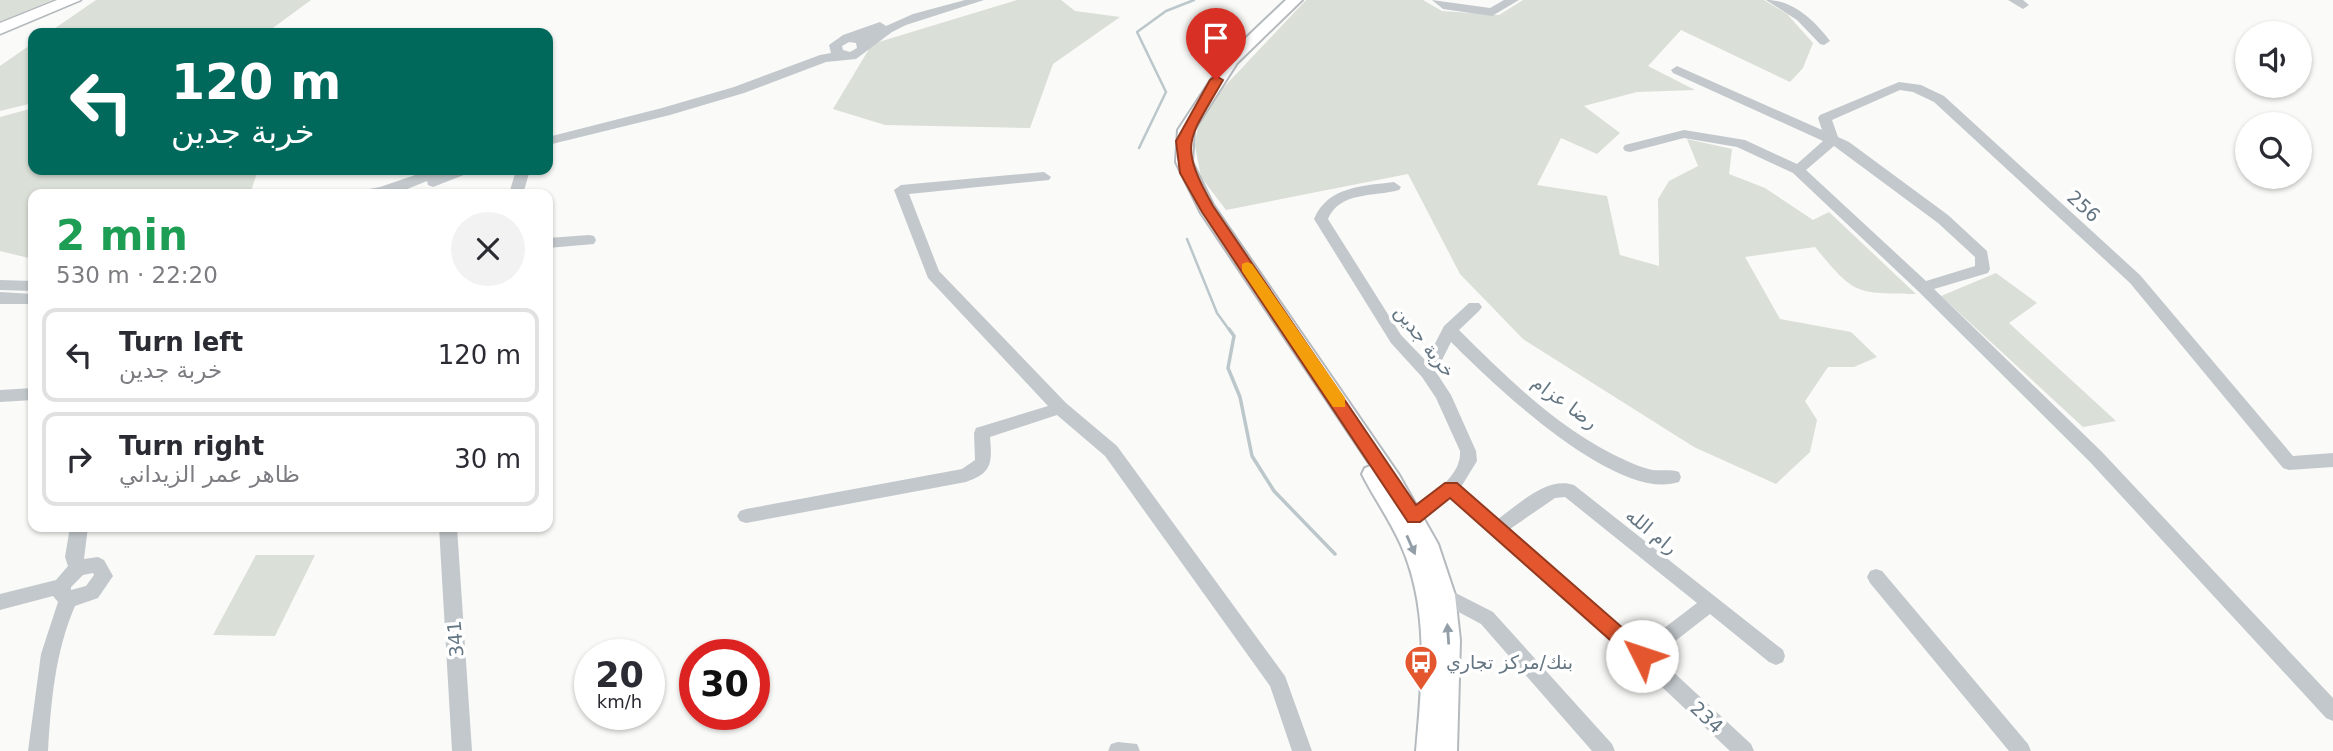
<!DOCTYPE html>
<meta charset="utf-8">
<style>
body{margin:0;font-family:"DejaVu Sans","Noto Sans Arabic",sans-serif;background:#f2f2f3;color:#2b2b33;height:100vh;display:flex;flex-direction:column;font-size:26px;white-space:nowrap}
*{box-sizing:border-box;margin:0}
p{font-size:23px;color:#7c7c81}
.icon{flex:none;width:38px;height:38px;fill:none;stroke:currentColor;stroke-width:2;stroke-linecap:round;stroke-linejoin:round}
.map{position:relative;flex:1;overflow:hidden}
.sheet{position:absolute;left:28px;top:189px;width:525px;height:343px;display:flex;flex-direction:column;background:#fff;border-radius:14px;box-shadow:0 2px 5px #0004}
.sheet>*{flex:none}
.guide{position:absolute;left:28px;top:28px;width:525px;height:147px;border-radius:14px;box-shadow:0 2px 5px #0004;background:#00695c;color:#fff;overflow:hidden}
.tools{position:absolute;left:2235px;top:21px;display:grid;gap:14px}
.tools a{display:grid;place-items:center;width:77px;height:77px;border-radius:50%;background:#fff;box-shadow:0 2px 5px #0004;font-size:35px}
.speed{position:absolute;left:574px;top:639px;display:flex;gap:14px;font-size:35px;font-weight:700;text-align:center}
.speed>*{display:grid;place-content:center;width:91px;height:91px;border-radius:50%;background:#fff;box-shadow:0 2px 5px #0004;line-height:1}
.speed small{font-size:18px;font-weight:400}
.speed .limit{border:10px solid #d22;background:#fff;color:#111}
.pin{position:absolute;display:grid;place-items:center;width:60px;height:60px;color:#fff;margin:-72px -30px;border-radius:50% 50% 50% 0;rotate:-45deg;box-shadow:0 0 7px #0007}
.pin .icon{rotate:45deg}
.me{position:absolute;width:77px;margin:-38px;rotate:311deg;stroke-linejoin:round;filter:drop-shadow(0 0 5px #0008)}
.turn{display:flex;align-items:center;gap:24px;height:147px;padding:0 28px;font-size:32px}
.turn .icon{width:91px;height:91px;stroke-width:2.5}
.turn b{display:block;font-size:49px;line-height:60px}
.round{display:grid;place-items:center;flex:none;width:74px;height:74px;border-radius:37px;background:#f2f2f3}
.head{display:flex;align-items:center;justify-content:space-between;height:119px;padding:0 28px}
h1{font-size:42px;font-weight:800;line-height:52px;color:#1e9e55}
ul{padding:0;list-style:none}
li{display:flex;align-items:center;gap:21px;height:94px;margin:0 14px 10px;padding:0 14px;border:4px solid #e1e1e2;border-radius:14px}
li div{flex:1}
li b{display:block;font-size:26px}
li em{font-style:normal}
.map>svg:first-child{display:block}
.green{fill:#dadfd7}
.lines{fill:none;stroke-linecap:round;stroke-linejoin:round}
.stream-far1{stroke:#bbc7cb;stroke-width:2.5}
.stream{stroke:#bbc7cb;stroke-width:3.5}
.major-casing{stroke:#b5babe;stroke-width:4}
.highway-casing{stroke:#b4b9bd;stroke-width:3}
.minor{fill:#c3c8cc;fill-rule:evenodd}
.major{fill:#fff;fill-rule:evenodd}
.highway{fill:#fff;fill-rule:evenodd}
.oneway{fill:#939fa8}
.route{fill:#e4572e;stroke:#94391e;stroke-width:2}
.slow{fill:#f59e0b}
.labels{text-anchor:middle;stroke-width:7;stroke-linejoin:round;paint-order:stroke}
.street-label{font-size:19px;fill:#657683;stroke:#fff}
.poi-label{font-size:19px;fill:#657683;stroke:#fff;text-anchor:start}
</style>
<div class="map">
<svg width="2333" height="751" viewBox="0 0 2333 751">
<rect width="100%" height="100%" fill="#fafaf8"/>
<path class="green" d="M0,0H52L0,22Z
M96,0H311L266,33H48Z
M1017,0H1061L1075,11L1120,17L1053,64L1030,128L885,125L833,109L872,44Z
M1306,0H1423L1442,11L1499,15L1523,0H1764L1787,14L1813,43L1803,68L1790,82L1681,30L1648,66L1695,90L1637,92L1584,106L1620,133L1597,154L1561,138L1537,185L1607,196L1620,255L1659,266L1658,199L1669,181L1698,166L1687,139L1732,149L1729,174L1765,188L1813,220L1829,212L1916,294C1854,293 1855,295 1815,247L1745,257L1780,319L1851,332L1877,357L1854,367H1828L1805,401L1817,420L1810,452L1776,484L1694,447L1523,339L1460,274L1408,174L1226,210L1201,177L1195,146L1198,123L1222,89Z
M33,43V103L0,111V66Z
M33,108V170H258L250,194H33V259L0,251V117Z
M1996,273L2037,303L2009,323L2116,421L2083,427L1941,296Z
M256,555H315L275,636L213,635Z"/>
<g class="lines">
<path class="stream-far1" d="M1139,148L1166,92L1137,32L1166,11L1194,0
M1187,239L1217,313L1230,331"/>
<path class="stream" d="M1229,329L1234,336L1228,368L1240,397L1252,456L1274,491L1335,554"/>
<defs>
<path id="major" d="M1286,0H1302L1237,63L1194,130L1192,162L1213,205L1399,475L1438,544L1455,595L1460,640L1457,751H1416C1422,682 1430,610 1401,545C1390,520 1374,498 1362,474L1365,468L1371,466L1201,213L1176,162L1178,130L1226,57Z"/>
<path id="highway" d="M57,0H81L0,34V23Z"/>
</defs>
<use href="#major" class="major-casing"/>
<use href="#highway" class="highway-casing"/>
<path class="minor" d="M965,0H984L906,25L892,32L856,59L826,62L744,93L670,115L548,145V137L662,108L734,87L820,55L831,53L829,45L843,35L880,22L886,26L913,14ZM849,42L856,43L857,48L850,52L843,50L842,46Z
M1432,0L1490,8L1504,0H1519L1492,16L1443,9Z
M1766,0C1793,0 1814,20 1830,41L1824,45L1820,44L1797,20Z
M2008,0H2023L2029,5L2023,9Z
M1677,66L1822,130L1818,118L1820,115L1899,82L1921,85L1944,96L2140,275L2293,456L2333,453V467L2289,470L2283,468L2130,283L1934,102L1913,92L1900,90L1832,120L1838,137L1849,142L1948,215L1987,251L1990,269L1988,273L1934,289L2102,452L2333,698V721L2326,718L2090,462L1918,291L1793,173L1737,147L1684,138L1630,152L1625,151L1623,148L1625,145L1684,130L1745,140L1797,164L1823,141L1673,73L1671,70ZM1834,146L1938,223L1975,257V266L1926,281L1806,170Z
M430,170H471L469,173L433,187L428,185L427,181L395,194H356L358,191L380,187Z
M516,170H530L523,194H509Z
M1044,172L1051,177L1049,180L909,194L939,271L1066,403L1117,446L1285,676L1312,751H1292L1270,686L1105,456L1057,415L990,437C992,462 993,473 966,482L746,523L740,521L737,516L740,511L746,509L962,469L975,460L974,433L976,428L1048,406L928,278L894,190L901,185Z
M1394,182L1401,187L1399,190C1374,197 1340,191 1328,219L1401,335L1426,361L1444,326L1469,303H1479L1482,307L1479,311L1459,330C1508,379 1563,433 1627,461C1635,465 1644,468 1652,470C1662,471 1670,469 1679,472L1681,477L1679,482C1616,503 1492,383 1451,342L1436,372L1451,395L1476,451L1477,461L1461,487L1498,519C1519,504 1547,476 1574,485L1783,650L1785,656L1783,662L1776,665L1769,662L1710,614L1656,656L1751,744L1754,751H1730L1646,672L1451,498C1439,506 1422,526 1408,521L1405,516L1408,511C1427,497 1462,478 1460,451L1436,398L1422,377L1391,343L1314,219C1328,186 1363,186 1394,182ZM1565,497L1697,603L1642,645L1510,529L1555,498Z
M589,235L594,236L596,240L594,244L548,248V238Z
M0,280L33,281V291L0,290Z
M0,292L33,294V304H0Z
M33,388V400L0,402V390Z
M70,527H88L84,559L98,557L104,560L113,576L98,598L75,606C55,652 51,702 48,751H28L41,654L58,602L53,596L0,610V594L56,580L68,566L65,557ZM93,573L94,575L86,586L71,590V587L83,575Z
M439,527H457L472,751H452Z
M1876,569L1882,571L2028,744L2031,751H2009L1870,583L1867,577L1870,571Z
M1444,587L1493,612L1612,744L1615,751H1592L1481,624L1438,601L1435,595L1438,589Z
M1118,742L1137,744L1140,751H1108L1111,744Z"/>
<use href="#major" class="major"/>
<use href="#highway" class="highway"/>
</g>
<defs><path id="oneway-solid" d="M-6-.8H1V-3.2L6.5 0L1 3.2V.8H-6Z" transform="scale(1.75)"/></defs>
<g class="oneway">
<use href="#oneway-solid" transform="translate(1411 545) rotate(66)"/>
<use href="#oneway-solid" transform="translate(1448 634) rotate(-94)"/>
</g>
<path class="route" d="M1216,76L1223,80C1189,140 1177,142 1213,206L1416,505L1445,483H1457L1648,650L1651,656L1648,662L1642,664L1635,662L1450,498L1420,522H1408L1202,212L1180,173L1176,141L1210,80Z"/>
<path class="slow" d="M1247,262L1252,264L1345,398V407H1333L1242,271V264Z"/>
<defs>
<symbol id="bus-pin" viewBox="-11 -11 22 30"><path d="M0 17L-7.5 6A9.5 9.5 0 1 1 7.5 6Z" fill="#e4572e" stroke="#fff"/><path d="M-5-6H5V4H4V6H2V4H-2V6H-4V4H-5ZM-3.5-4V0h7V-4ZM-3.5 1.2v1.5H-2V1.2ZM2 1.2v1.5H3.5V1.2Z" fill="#fff"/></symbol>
</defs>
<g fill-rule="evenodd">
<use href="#bus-pin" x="1402" y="643" width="38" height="52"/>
</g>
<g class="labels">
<g class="street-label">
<text transform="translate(2084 206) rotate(42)" y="7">256</text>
<text transform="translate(1425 341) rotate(52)" y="7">خربة جدين</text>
<text transform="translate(1565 402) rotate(36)" y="7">رضا عزام</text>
<text transform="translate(1652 531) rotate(39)" y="7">رام الله</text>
<text transform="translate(455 639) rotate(-95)" y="7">341</text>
<text transform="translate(1707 717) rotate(43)" y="7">234</text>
</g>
<g class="poi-label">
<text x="1446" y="669">بنك/مركز تجاري</text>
</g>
</g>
</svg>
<div class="tools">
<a><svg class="icon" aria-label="sound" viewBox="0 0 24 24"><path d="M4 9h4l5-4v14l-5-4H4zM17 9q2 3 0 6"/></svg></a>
<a><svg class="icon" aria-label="search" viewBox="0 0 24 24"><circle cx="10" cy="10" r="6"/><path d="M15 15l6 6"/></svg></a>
</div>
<div class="speed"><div>20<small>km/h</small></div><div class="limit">30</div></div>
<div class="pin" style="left:1216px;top:80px;background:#d93025"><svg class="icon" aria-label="arrive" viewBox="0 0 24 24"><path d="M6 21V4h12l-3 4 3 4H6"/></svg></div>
<svg class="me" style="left:1642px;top:656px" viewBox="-20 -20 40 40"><circle r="19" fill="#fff"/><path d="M0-13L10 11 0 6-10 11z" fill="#e4572e"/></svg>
<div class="guide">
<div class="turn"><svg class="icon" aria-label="left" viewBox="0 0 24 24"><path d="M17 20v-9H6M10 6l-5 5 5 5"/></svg><div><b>120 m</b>خربة جدين</div></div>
</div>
<section class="sheet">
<div class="head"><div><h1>2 min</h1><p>530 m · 22:20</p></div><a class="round"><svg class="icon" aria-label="close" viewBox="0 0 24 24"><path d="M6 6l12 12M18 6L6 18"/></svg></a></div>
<ul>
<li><svg class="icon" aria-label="left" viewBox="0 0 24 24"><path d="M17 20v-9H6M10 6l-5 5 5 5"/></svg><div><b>Turn left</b><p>خربة جدين</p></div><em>120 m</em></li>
<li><svg class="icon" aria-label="right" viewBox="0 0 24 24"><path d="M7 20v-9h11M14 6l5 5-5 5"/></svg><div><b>Turn right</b><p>ظاهر عمر الزيداني</p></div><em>30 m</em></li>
</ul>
</section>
</div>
